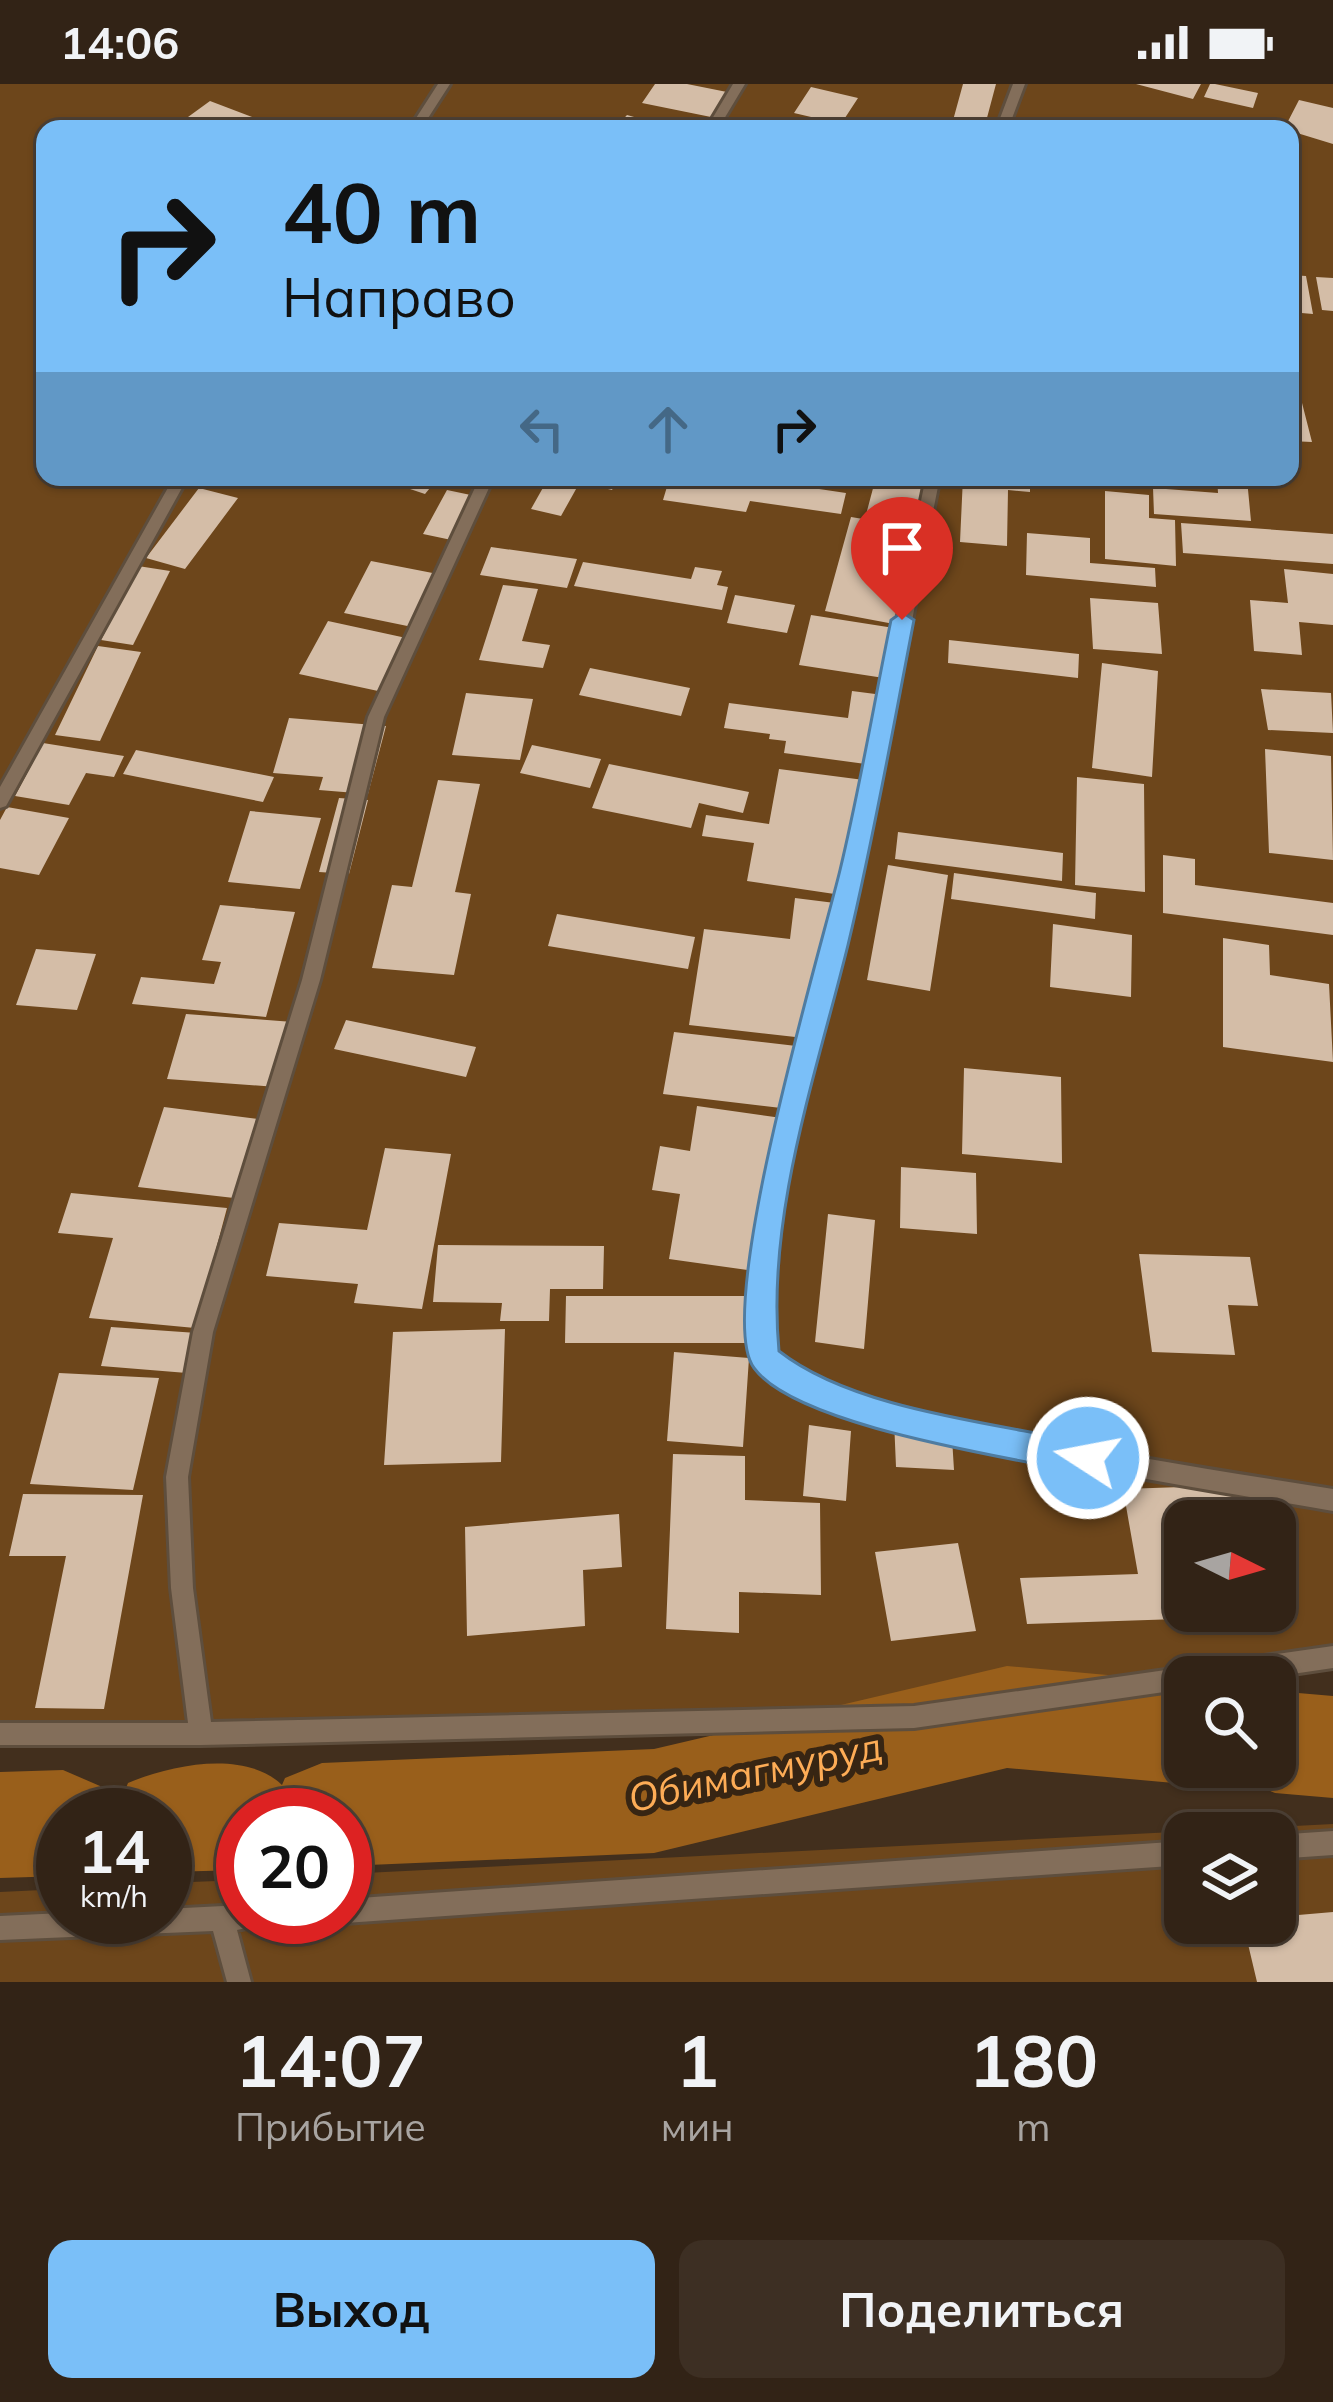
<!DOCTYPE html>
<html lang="ru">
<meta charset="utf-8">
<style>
body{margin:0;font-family:Mulish,sans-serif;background:#3d2f23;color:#f1f3f6;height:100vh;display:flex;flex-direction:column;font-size:45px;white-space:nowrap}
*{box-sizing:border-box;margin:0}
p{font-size:39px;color:#a8a4a1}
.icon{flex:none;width:66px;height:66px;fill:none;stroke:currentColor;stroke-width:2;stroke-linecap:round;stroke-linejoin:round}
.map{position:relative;height:1898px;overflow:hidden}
.details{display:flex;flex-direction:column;background:#322316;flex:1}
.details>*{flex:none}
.guide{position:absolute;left:36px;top:36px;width:1263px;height:366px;border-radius:24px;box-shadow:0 3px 9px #0004,0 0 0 3px #4d4035;background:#7abff8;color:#111;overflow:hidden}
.needle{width:78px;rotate:95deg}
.fabs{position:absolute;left:1164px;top:1416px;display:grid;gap:24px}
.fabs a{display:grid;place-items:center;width:132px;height:132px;border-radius:24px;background:#322316;box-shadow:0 3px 9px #0004,0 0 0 3px #4d4035;font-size:60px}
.speed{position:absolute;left:36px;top:1704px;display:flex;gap:24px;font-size:60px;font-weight:700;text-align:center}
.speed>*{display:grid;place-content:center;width:156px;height:156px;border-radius:50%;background:#322316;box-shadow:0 3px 9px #0004,0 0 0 3px #4d4035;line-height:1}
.speed small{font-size:30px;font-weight:400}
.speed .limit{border:18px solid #d22;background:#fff;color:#111}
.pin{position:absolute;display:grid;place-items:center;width:102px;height:102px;color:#fff;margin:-123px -51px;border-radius:50% 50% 50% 0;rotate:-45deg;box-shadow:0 0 12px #0007}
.pin .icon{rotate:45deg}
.me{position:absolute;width:132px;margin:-66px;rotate:281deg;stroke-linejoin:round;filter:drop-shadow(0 0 9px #0008)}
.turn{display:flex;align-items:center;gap:42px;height:252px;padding:0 48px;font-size:54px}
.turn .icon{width:156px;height:156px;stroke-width:2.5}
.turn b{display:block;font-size:84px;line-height:102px}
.lanes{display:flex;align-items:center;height:114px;padding:0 48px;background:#0003;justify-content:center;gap:60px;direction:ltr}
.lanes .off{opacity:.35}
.eta{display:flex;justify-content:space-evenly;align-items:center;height:204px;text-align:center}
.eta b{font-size:72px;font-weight:700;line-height:84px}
.action{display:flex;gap:24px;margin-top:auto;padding:24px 48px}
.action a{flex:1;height:138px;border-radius:24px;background:#7abff8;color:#111;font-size:48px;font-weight:700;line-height:138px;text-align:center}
.action a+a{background:#3d2f23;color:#f1f3f6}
.status{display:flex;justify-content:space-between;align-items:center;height:84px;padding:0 60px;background:#322316;direction:ltr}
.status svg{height:33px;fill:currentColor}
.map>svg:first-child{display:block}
.green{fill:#6d461b;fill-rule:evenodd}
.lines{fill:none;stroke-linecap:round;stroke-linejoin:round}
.river{fill:#995f1b;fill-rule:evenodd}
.building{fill:#d4bda7}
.service-casing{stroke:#5e4e3d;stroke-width:6}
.service{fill:#836e5a;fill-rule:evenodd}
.route{fill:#7abff8;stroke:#4f7ca1;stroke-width:3}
.labels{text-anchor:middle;stroke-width:12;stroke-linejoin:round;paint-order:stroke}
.near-water-label{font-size:39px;font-style:italic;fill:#fdac56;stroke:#372513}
</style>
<div class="status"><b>14:06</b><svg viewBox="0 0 49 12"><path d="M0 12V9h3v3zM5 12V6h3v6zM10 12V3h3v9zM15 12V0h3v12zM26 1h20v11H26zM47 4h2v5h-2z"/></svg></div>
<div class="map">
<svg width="1333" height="1898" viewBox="0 0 1333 1898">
<rect width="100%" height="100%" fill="#422f1d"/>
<path class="green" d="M0,0H1333V1573L914,1633L0,1650ZM45,45H1290V393H45ZM1185,1437H1275V1527H1185Z
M1333,1740V1898H0V1808L63,1805V1833H165V1799L243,1796V1833H345V1790ZM1185,1749H1275V1839H1185Z"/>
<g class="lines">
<path class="river" d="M1007,1582L1185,1598V1683L1221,1685L1185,1700L1007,1684L654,1769L345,1782V1731H243V1786L165,1788V1731H115L128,1699C170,1681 245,1665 282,1701L285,1694L322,1679L654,1665Z
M1275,1607L1333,1612V1714L1275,1709L1239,1694L1234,1683H1275Z
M63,1686L100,1702L112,1731H63V1792L0,1794V1688Z"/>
</g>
<path class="building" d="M655,0H687L727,8L711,33L642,19Z
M963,0H996L984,45L952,40Z
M1136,0H1201L1193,15Z
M1210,0H1215L1258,9L1253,24L1204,13Z
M811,3L858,14L841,40L794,29Z
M1299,16L1333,24V60L1284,45Z
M210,17L284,45H220L188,33Z
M627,31L673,44V45H614Z
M1290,191L1306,192L1313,230L1290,228Z
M1316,193L1333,194V227L1322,226Z
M1290,315H1301L1312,358L1290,357Z
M374,393H439L425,410Z
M549,393H619L612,406L580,398L561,432L531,425Z
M701,393H738L846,409L841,430L750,417L746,428L663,416L669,396L699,400Z
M876,393H925L916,435L867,427Z
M963,393H1030V408L1008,406L1007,462L960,458Z
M1217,393L1247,395L1251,437L1154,430L1153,404L1218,409Z
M199,404L238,414L185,485L146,474Z
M447,406L485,414L461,458L423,450Z
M1105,407L1149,411V434L1175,436L1176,482L1105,475Z
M851,433L918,444L894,540L825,527Z
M1181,439L1333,450V480L1183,469Z
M1027,449L1090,454V479L1155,484L1156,503L1026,491Z
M491,463L577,475L567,504L480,491Z
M371,477L448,492L422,545L344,529Z
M583,478L691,495L695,483L722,487L717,501L728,503L722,526L574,502Z
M138,482L170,487L133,561L101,556Z
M1284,485L1333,490V541L1299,538L1302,571L1254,567L1250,516L1288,519Z
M503,501L538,505L522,557L550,561L543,584L479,576Z
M735,511L795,521L787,549L727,539Z
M1090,514L1158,519L1162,570L1093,565Z
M811,531L894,544L884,594L799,581Z
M328,537L420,557L392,610L299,590Z
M949,556L1079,570L1078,594L948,579Z
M98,562L141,568L100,657L55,651Z
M1102,579L1158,587L1152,693L1092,684Z
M590,584L690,604L681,632L579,611Z
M1261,605L1331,609L1333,649L1268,646Z
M852,607L883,611L873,681L784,669L786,657L769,655L770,650L724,644L729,619L848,634Z
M466,609L533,615L520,676L452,671Z
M289,634L386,642L368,710L319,706L323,693L273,689Z
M43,659L124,672L114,693L86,689L69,721L15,712Z
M532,661L601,675L590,704L520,689Z
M1265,665L1331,672L1333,776L1269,769Z
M136,666L274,693L263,718L123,690Z
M609,680L749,708L743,729L699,719L691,744L592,724Z
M779,685L864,696L848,812L747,797L754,759L702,752L706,731L769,740Z
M1077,693L1144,700L1145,808L1075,801Z
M438,696L480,700L455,808L471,810L454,891L372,884L392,801L412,803Z
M339,714L368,716L349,790L319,788Z
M7,723L69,734L39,791L0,784V736Z
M250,727L321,734L300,805L228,798Z
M898,748L1063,769L1062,797L895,775Z
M1163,771L1195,775V801L1333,819V851L1163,829Z
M888,781L948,791L930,907L867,896Z
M954,789L1096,809L1095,835L951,815Z
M795,814L835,819L822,956L689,941L704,845L790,855Z
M220,821L295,828L266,933L132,920L141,893L214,900L221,878L202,876Z
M557,830L695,853L688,885L548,862Z
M1053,840L1132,851L1131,913L1050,903Z
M1223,854L1269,861L1270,891L1329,900L1333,978L1223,963Z
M36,865L96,870L77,926L16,921Z
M186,930L293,938L277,1003L167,995Z
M346,936L476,963L466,993L334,965Z
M674,948L805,963L798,1026L663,1010Z
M964,984L1061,993L1062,1079L962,1070Z
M697,1022L796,1036L776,1190L669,1175L680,1110L652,1106L660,1062L690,1067Z
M164,1023L258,1035L234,1114L138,1103Z
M385,1064L451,1070L422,1225L354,1219L358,1200L266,1192L279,1139L367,1146Z
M901,1083L976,1089L977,1150L900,1144Z
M71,1109L227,1124L195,1244L89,1234L113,1154L58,1149Z
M828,1130L875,1136L864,1265L815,1258Z
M438,1161L604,1162L603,1205H550L549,1237H500L502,1219L433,1218Z
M1139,1170L1250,1173L1258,1222L1228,1221L1235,1271L1152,1268Z
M566,1212H756L758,1259H565Z
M111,1243L197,1249L187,1289L101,1282Z
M505,1245L501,1378L384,1381L393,1248Z
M674,1268L749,1274L743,1363L667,1357Z
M59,1289L159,1294L133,1406L30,1400Z
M894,1336L951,1338L954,1386L896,1383Z
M809,1341L851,1347L846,1417L803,1412Z
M673,1370L745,1372V1416L820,1419L821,1511L739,1508V1549L666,1545Z
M1241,1401L1249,1437H1185V1527H1268L1269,1532L1027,1540L1020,1494L1138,1490L1123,1405Z
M23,1410L143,1411L104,1625L35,1624L66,1472H9Z
M619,1430L622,1483L583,1486L585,1542L467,1552L465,1443Z
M958,1459L976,1547L891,1557L875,1468Z
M1333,1828V1898H1257L1243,1839H1275V1833Z"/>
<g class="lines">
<defs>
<path id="service" d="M438,0H450L421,45H409Z
M733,0H745L718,45H706Z
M1013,0H1025L1008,45H996Z
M174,393H188L6,722L0,724V703Z
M480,393H494L384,633L320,896L213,1248L188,1393L193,1504L211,1638L914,1622L1333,1562V1584L1272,1593H1185V1605L914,1644L201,1661H0V1639H188L171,1504L166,1393L193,1248L302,896L368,633Z
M926,393H940C913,524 892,656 861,786C822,950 769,1099 775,1269C842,1316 920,1329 999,1346C1109,1370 1221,1387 1333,1405V1427C1221,1408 1109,1390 998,1366C913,1348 830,1332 758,1281L755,1274C754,1234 753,1195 758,1155C772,1030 814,910 844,789C876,658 898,525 926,393Z
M1333,1747V1771L1275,1775V1751Z
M1185,1757V1781L345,1839L336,1833H345V1815Z
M243,1821V1833H264L260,1841L237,1846L251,1898H227L213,1847L0,1856V1832L63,1829V1833H165V1825Z"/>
</defs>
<use href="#service" class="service-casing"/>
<use href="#service" class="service"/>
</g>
<path class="route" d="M902,528L914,536C893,644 874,753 848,861C816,991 766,1132 779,1267C854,1326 995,1339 1088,1359L1100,1363L1104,1374L1100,1385L1088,1390C1014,1374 797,1343 754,1284C712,1228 821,865 840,786C860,703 874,619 891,536Z"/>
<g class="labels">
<g class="near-water-label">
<text transform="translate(755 1688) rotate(-12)" y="14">Обимагмуруд</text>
</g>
</g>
</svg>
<div class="fabs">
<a><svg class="needle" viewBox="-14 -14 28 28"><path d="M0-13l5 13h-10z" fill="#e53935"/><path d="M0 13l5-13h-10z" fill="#a8a4a1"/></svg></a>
<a><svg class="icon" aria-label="search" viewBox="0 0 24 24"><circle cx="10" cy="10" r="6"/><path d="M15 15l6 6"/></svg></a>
<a><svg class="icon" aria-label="layers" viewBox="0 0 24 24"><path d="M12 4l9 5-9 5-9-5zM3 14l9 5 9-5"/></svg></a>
</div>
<div class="speed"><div>14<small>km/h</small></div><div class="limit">20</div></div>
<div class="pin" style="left:902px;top:536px;background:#d93025"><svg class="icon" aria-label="arrive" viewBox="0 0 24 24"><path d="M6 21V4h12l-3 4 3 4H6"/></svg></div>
<svg class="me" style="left:1088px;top:1374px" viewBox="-20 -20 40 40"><circle r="17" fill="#7abff8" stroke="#fff" stroke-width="3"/><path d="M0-11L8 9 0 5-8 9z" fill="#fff"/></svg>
<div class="guide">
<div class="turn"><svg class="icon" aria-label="right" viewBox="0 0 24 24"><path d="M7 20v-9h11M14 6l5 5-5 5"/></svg><div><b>40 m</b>Направо</div></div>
<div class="lanes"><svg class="icon off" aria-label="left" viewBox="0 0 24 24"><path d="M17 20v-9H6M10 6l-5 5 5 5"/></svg><svg class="icon off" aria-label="ahead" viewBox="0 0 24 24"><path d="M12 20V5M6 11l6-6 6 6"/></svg><svg class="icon" aria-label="right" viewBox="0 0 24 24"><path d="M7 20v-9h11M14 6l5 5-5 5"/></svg></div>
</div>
</div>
<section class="details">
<div class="eta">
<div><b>14:07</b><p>Прибытие</p></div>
<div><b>1</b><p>мин</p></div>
<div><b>180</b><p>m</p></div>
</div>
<div class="action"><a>Выход</a><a>Поделиться</a></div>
</section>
